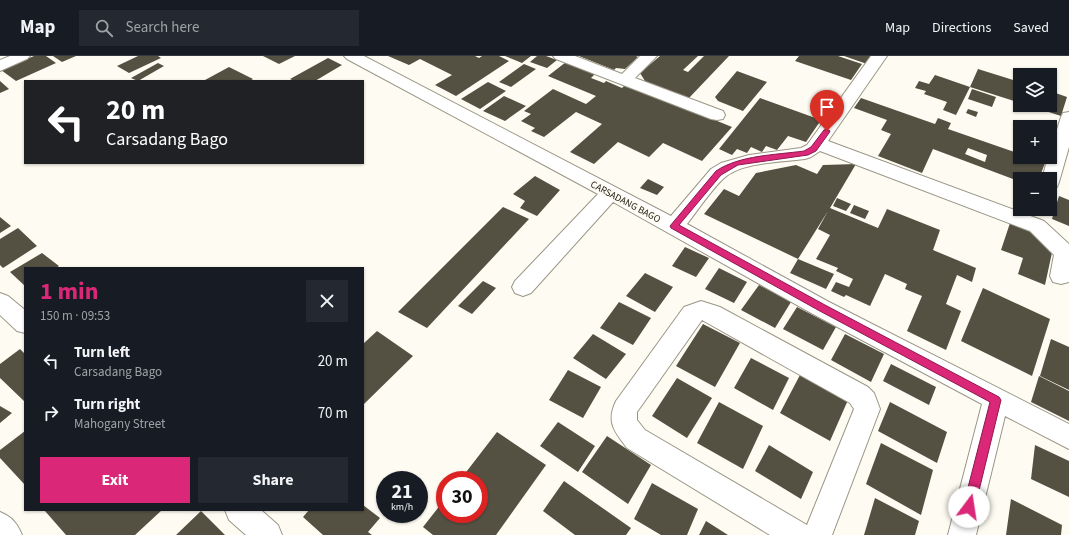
<!DOCTYPE html>
<meta charset="utf-8">
<style>
body{margin:0;font-family:"Source Sans 3",sans-serif;background:#242831;color:#f1f3f6;height:100vh;display:flex;flex-direction:column;font-size:15px;white-space:nowrap}
*{box-sizing:border-box;margin:0}
p{font-size:13px;color:#9ea1a6}
.icon{flex:none;width:22px;height:22px;fill:none;stroke:currentColor;stroke-width:2;stroke-linecap:round;stroke-linejoin:round}
.map{position:relative;flex:1;overflow:hidden}
.panel{position:absolute;left:24px;top:211px;width:340px;height:244px;display:flex;flex-direction:column;background:#171b24;border-radius:0px;box-shadow:0 1px 3px #0004}
.panel>*{flex:none}
.top-card{position:absolute;left:24px;top:24px;width:340px;height:84px;border-radius:0px;box-shadow:0 1px 3px #0004;background:#202124;color:#fff;overflow:hidden}
.fabs{position:absolute;left:1013px;top:12px;display:grid;gap:8px}
.fabs a{display:grid;place-items:center;width:44px;height:44px;border-radius:0px;background:#171b24;box-shadow:0 1px 3px #0004;font-size:20px}
.speed{position:absolute;left:376px;top:415px;display:flex;gap:8px;font-size:20px;font-weight:700;text-align:center}
.speed>*{display:grid;place-content:center;width:52px;height:52px;border-radius:50%;background:#171b24;box-shadow:0 1px 3px #0004;line-height:1}
.speed small{font-size:10px;font-weight:400}
.speed .limit{border:6px solid #d22;background:#fff;color:#111}
.pin{position:absolute;display:grid;place-items:center;width:34px;height:34px;color:#fff;margin:-41px -17px;border-radius:50% 50% 50% 0;rotate:-45deg;box-shadow:0 0 4px #0007}
.pin .icon{rotate:45deg}
.me{position:absolute;width:44px;margin:-22px;rotate:14deg;stroke-linejoin:round;filter:drop-shadow(0 0 3px #0008)}
.turn{display:flex;align-items:center;gap:14px;height:84px;padding:0 16px;font-size:18px}
.turn .icon{width:52px;height:52px;stroke-width:2.5}
.turn b{display:block;font-size:28px;line-height:34px}
.round{display:grid;place-items:center;flex:none;width:42px;height:42px;border-radius:0px;background:#242831}
.headline{display:flex;align-items:center;justify-content:space-between;height:68px;padding:0 16px}
h1{font-size:24px;font-weight:700;line-height:30px;color:#db2777}
.cta{display:flex;gap:8px;margin-top:auto;padding:8px 16px}
.cta a{flex:1;height:46px;border-radius:0px;background:#db2777;color:#fff;font-size:16px;font-weight:700;line-height:46px;text-align:center}
.cta a+a{background:#242831;color:#f1f3f6}
ul{padding:0;list-style:none}
li{display:flex;align-items:center;gap:12px;height:52px;padding:0 16px}
li div{flex:1}
li b{display:block;font-size:15px}
li em{font-style:normal}
header{display:flex;align-items:center;gap:24px;box-sizing:border-box;height:56px;padding:0 20px;background:#171b24;border-bottom:1px solid #363941}
header strong{font-size:19px}
nav{display:flex;gap:22px;margin-inline-start:auto;font-size:14px}
.search{width:280px;height:36px;background:#242831;display:flex;align-items:center;gap:10px;box-sizing:border-box;padding:0 14px;border-radius:0px;color:#9ea1a6;font-size:15px}
.map>svg:first-child{display:block}
.building{fill:#545143;fill-rule:evenodd}
.lines{fill:none;stroke-linecap:round;stroke-linejoin:round}
.minor-casing{stroke:#999686;stroke-width:2}
.minor{fill:#fff;fill-rule:evenodd}
.route{fill:#db2777;stroke:#8e194d}
.labels{text-anchor:middle;stroke-width:4;stroke-linejoin:round;paint-order:stroke}
.street-label{font-size:10px;fill:#201e18;stroke:#fefcf2}
</style>
<header>
<strong>Map</strong>
<div class="search"><svg class="icon" aria-label="search" viewBox="0 0 24 24"><circle cx="10" cy="10" r="6"/><path d="M15 15l6 6"/></svg>Search here</div>
<nav><a>Map</a><a>Directions</a><a>Saved</a></nav>
</header>
<div class="map">
<svg width="1069" height="479" viewBox="0 0 1069 479">
<rect width="100%" height="100%" fill="#fefcf2"/>
<path class="building" d="M34,0H46L56,7L16,25L1,14Z
M53,0H76L62,6Z
M138,0H158L161,2L129,17L117,10Z
M263,0H295L279,8Z
M388,0H475L479,2L482,0H499L509,5L456,40L435,29L452,19L420,3L409,9Z
M505,0H531L522,7Z
M537,0H546L557,4L547,12L530,6Z
M579,0H636L638,1L625,13L616,12L614,14Z
M660,0H698L683,14L688,16L704,0H729L689,42L645,25L640,17Z
M799,0H838L862,8L851,24L795,5Z
M844,0H872L867,8Z
M328,2L342,9L315,25H294L290,23Z
M566,6L595,18L591,22L604,27L606,25L622,32L626,28L732,71L702,105L663,87L649,101L618,86L594,108L570,96L602,68L576,56L544,81L531,75L535,72L521,65L531,58L524,55L553,33L586,48L596,40L548,20Z
M158,7L164,10L138,25L131,22Z
M524,8L536,13L511,31L499,26Z
M229,11L253,23L250,25H208L205,24Z
M978,13L1020,26V47L970,31Z
M737,15L767,26L743,55L718,45L715,41Z
M935,19L970,31L956,59L943,54L947,46L924,38L926,35L915,32L919,25L929,28Z
M0,25L9,33L0,37Z
M488,26L506,35L480,53L461,43Z
M972,33L996,41L992,51L968,43Z
M1050,35L1067,41L1061,60L1027,49H1050Z
M504,40L526,50L505,65L483,55Z
M760,42L821,64L806,86L788,80L777,94L766,90L762,96L751,91L747,97L737,93L732,99L719,93Z
M861,42L935,68L938,62L951,67L948,73L1020,98V101H1028L1045,107L1039,123H1033L1016,117L1013,123L933,93L922,117L878,100L891,78L881,74L887,64L854,52ZM968,92L987,99L985,106L965,98Z
M968,53L978,56L976,61L966,57Z
M856,108L830,152L878,172L887,153L940,174L933,194L976,212L972,226L957,219L946,248L961,255L946,294L907,275L922,240L905,233L907,228L885,218L870,250L846,239L844,241L831,235L836,226L849,231L853,223L836,215L838,212L816,203L830,179L818,173L828,155L798,203L834,218L826,233L790,217L798,203L704,158L724,133L739,140L756,117L796,109L817,118L823,109Z
M535,120L560,134L537,160L520,152L525,145L513,138Z
M648,123L664,131L657,139L640,132Z
M1059,140L1069,144V170L1052,163Z
M837,142L851,148L846,155L833,150Z
M854,149L869,155L865,163L850,157Z
M503,151L529,163L427,272L398,256Z
M0,161L11,170L0,177Z
M1010,167L1040,179L1053,192L1045,229L1018,218L1023,202L1001,194Z
M18,172L37,190L3,212L0,209V183Z
M685,191L709,202L696,221L672,210Z
M42,197L59,210L56,212H25V230L10,216Z
M719,212L747,226L734,247L705,233Z
M645,217L673,231L655,256L626,240Z
M483,225L496,232L472,258L458,250Z
M759,229L791,246L775,272L741,254Z
M983,232L1050,263L1032,320L961,285Z
M619,246L651,262L633,289L600,272Z
M797,251L836,271L823,294L783,273Z
M703,268L740,287L715,331L676,310Z
M377,275L413,300L364,348L363,347V288Z
M593,278L626,298L606,323L573,302Z
M845,278L884,298L871,326L831,304Z
M1051,283L1069,291V334L1040,320Z
M20,293L25,298V346L0,322V308Z
M751,302L789,322L773,354L734,332Z
M891,308L936,331L929,349L883,325Z
M568,314L601,331L583,362L549,344Z
M800,319L848,344L830,385L780,357Z
M1039,320L1069,335V365L1031,346Z
M677,322L712,342L687,382L652,360Z
M719,346L763,370L743,413L697,387Z
M890,346L947,376L937,407L878,375Z
M0,350L12,357L0,367Z
M558,366L595,390L578,416L540,390Z
M25,375V429L0,402V394Z
M497,376L546,409L496,479H433L423,471L445,443V458H479V424H460Z
M607,380L651,409L628,448L582,416Z
M881,387L933,414L921,459L866,428Z
M769,389L813,416L801,443L755,415Z
M1035,389L1069,405V441L1031,423Z
M564,425L631,472L626,479H575L543,455Z
M652,427L698,453L687,479H661L634,463Z
M875,442L919,465L915,479H864Z
M1011,443L1062,469L1061,479H1006Z
M363,449L380,462L368,476L372,479H323L303,461L309,454H363Z
M46,454H162L135,479H66L45,455Z
M201,455L225,479H176Z
M706,465L728,479H699Z"/>
<g class="lines">
<defs>
<path id="minor" d="M10,0H30L27,3L0,15V4Z
M344,0H364L671,160L711,113L721,107L749,99L801,92L807,89L871,0H887L828,85L1044,165L1069,188V226L1061,228L1053,226L1050,220L1054,199L1030,175L820,95L811,101L805,103C783,106 741,106 724,122C711,134 698,154 687,168L829,246L1069,368V393L1005,360L976,479H948L982,348L813,258L613,146L531,237L523,240L515,237L512,231L515,225L598,138L347,3Z
M553,0H575L622,18L640,0H657L635,22L723,55L725,59L723,63L717,64L711,63L556,3Z
M1069,56V91L1059,126L1057,131L1050,132V123H1042L1048,101H1050V95L1061,61L1063,57Z
M0,237L8,240L25,254V277L17,275L0,259Z
M701,245L720,251L868,331L874,337L880,353L832,479H770L627,392C614,375 606,366 616,345L684,251ZM702,264L850,347L854,353L807,469L645,374L637,364V356Z
M225,454H261L278,469L282,479H246L229,464Z
M0,456C12,461 17,467 22,479H0Z"/>
</defs>
<use href="#minor" class="minor-casing"/>
<use href="#minor" class="minor"/>
</g>
<path class="route" d="M827,73L830,75L829,77L816,95L808,99L738,109L721,119L679,169L825,249L999,341L1001,344L975,451L973,455L969,456L965,455L963,451L990,346L818,254L671,172L670,170L716,115C740,99 775,99 804,95L811,91L824,74Z"/>
<g class="labels">
<g class="street-label">
<text transform="translate(626 145) rotate(28)" y="4">CARSADANG BAGO</text>
</g>
</g>
</svg>
<div class="fabs">
<a><svg class="icon" aria-label="layers" viewBox="0 0 24 24"><path d="M12 4l9 5-9 5-9-5zM3 14l9 5 9-5"/></svg></a>
<a>+</a>
<a>−</a>
</div>
<div class="speed"><div>21<small>km/h</small></div><div class="limit">30</div></div>
<div class="pin" style="left:827px;top:75px;background:#d93025"><svg class="icon" aria-label="arrive" viewBox="0 0 24 24"><path d="M6 21V4h12l-3 4 3 4H6"/></svg></div>
<svg class="me" style="left:969px;top:451px" viewBox="-20 -20 40 40"><circle r="19" fill="#fff"/><path d="M0-13L10 11 0 6-10 11z" fill="#db2777"/></svg>
<div class="top-card">
<div class="turn"><svg class="icon" aria-label="left" viewBox="0 0 24 24"><path d="M17 20v-9H6M10 6l-5 5 5 5"/></svg><div><b>20 m</b>Carsadang Bago</div></div>
</div>
<section class="panel">
<div class="headline"><div><h1>1 min</h1><p>150 m · 09:53</p></div><a class="round"><svg class="icon" aria-label="close" viewBox="0 0 24 24"><path d="M6 6l12 12M18 6L6 18"/></svg></a></div>
<ul>
<li><svg class="icon" aria-label="left" viewBox="0 0 24 24"><path d="M17 20v-9H6M10 6l-5 5 5 5"/></svg><div><b>Turn left</b><p>Carsadang Bago</p></div><em>20 m</em></li>
<li><svg class="icon" aria-label="right" viewBox="0 0 24 24"><path d="M7 20v-9h11M14 6l5 5-5 5"/></svg><div><b>Turn right</b><p>Mahogany Street</p></div><em>70 m</em></li>
</ul>
<div class="cta"><a>Exit</a><a>Share</a></div>
</section>
</div>
